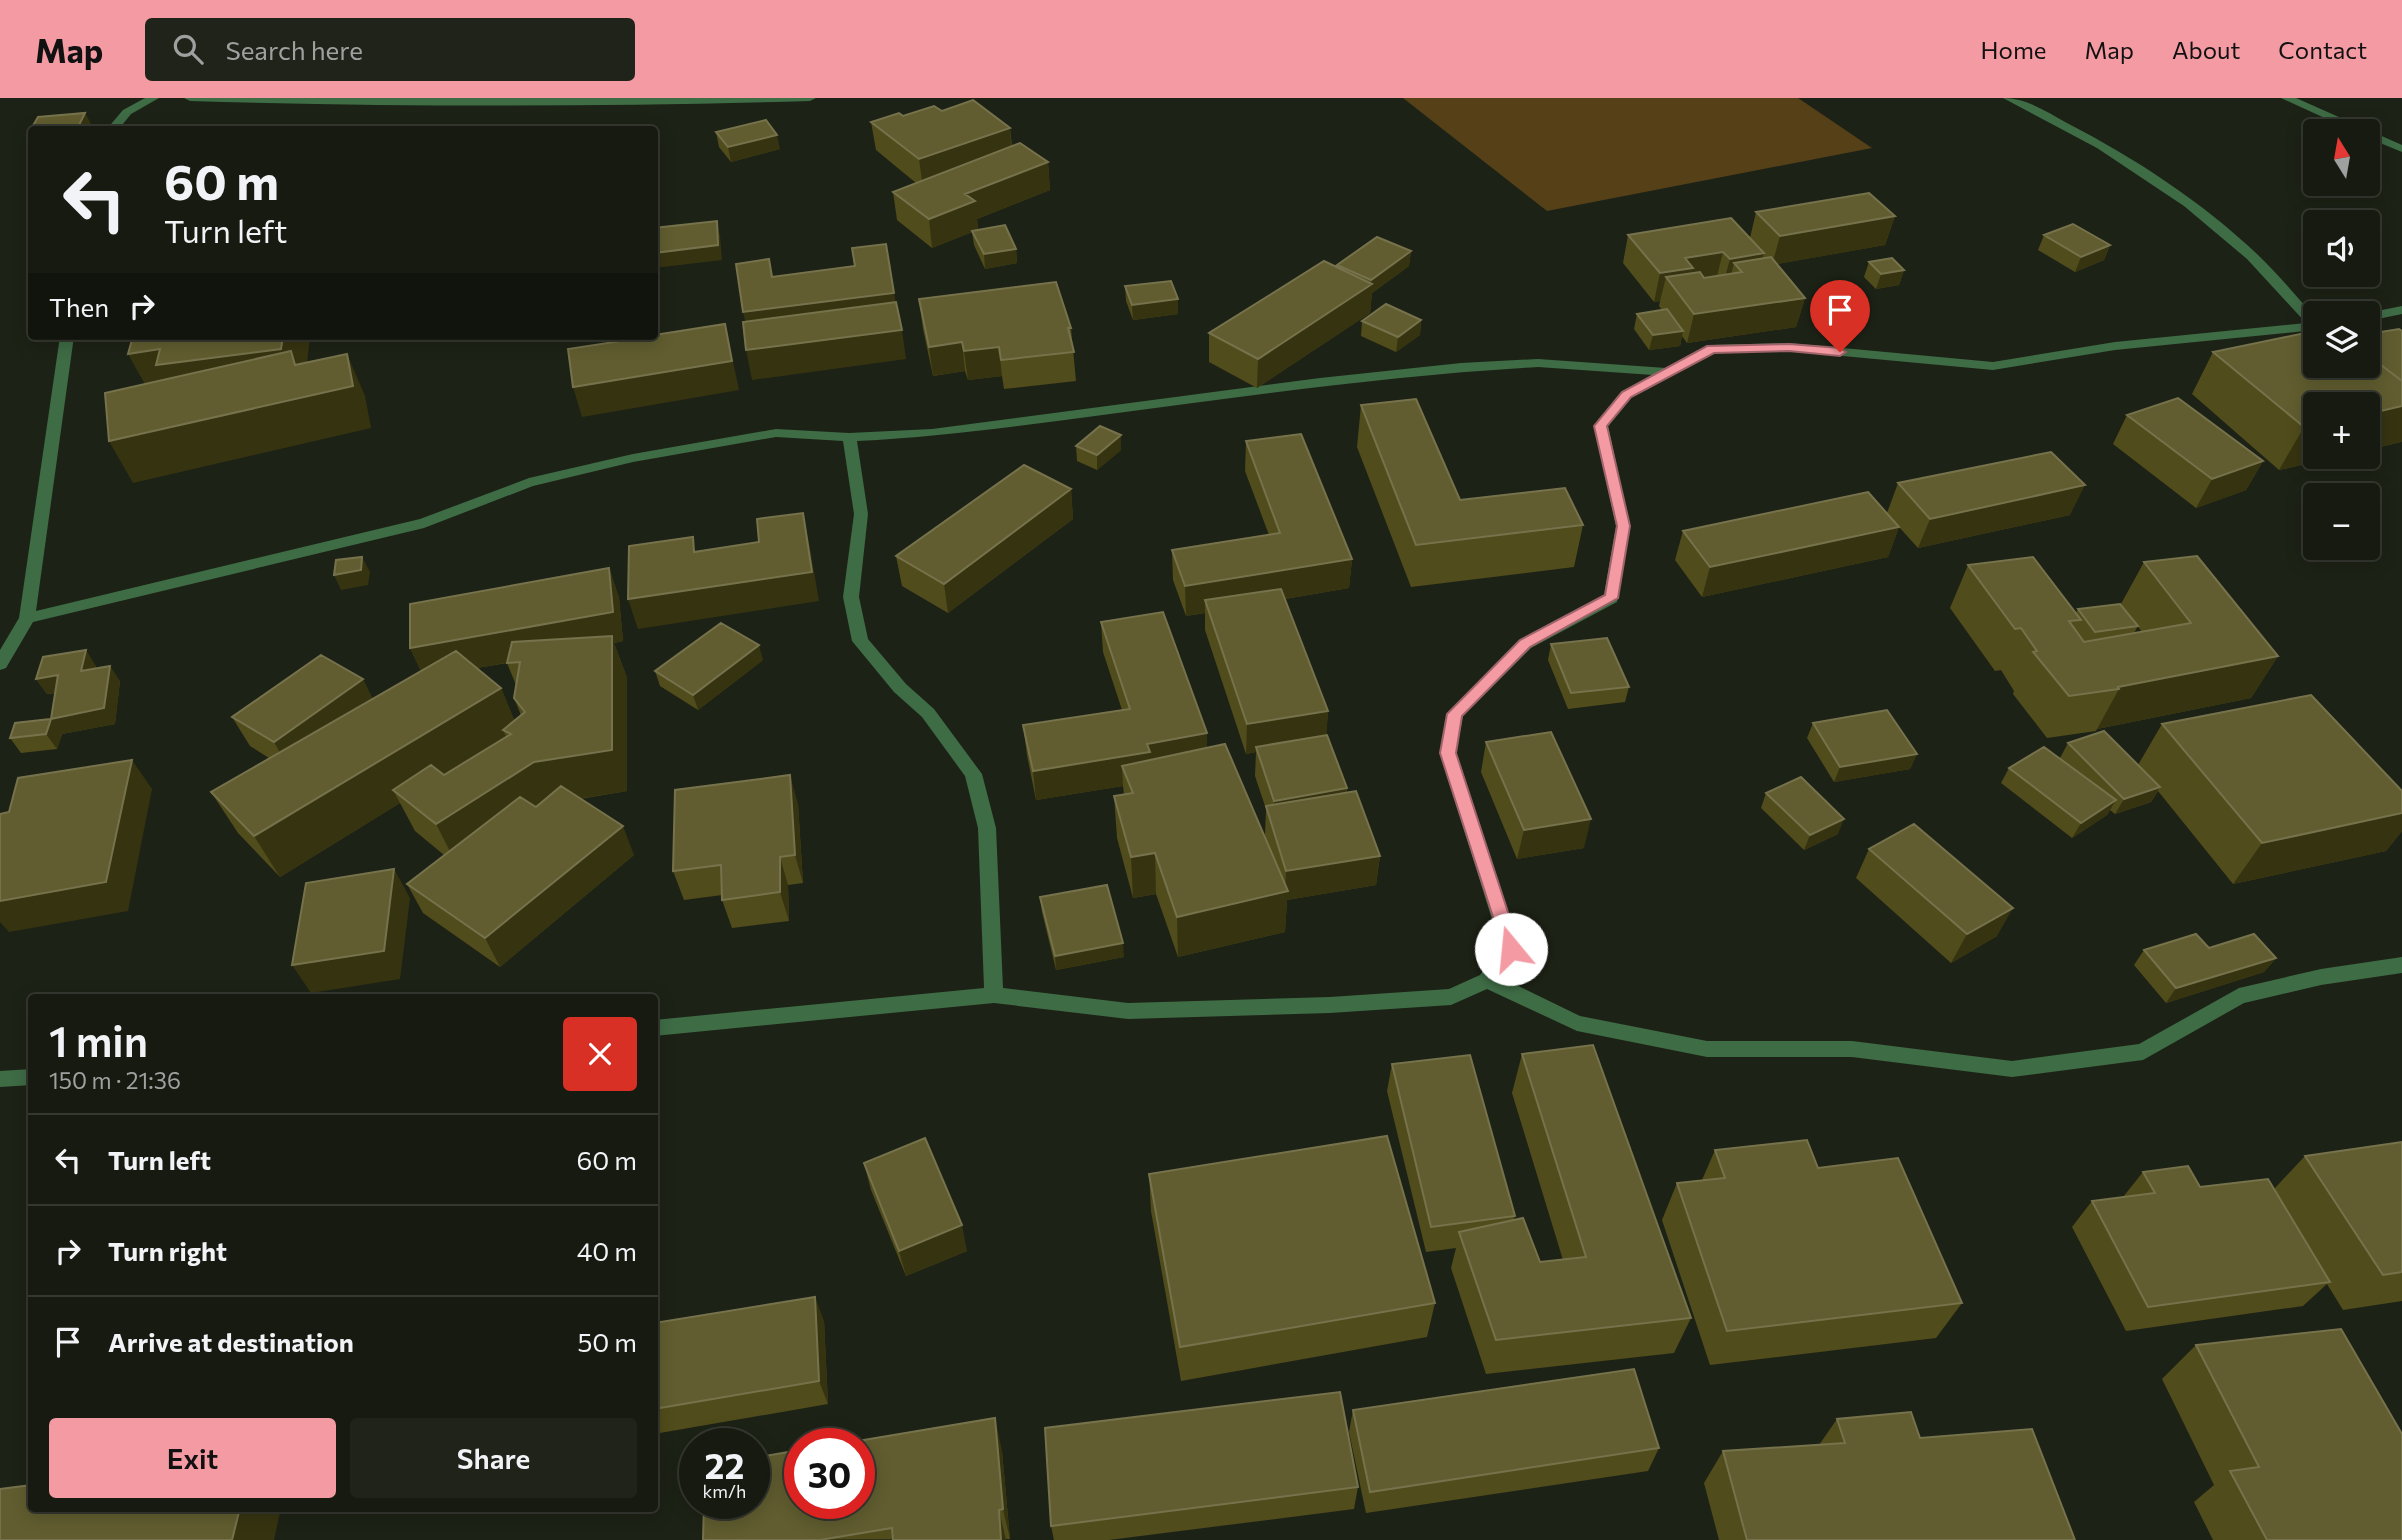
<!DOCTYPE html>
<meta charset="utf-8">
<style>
body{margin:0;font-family:Commissioner,sans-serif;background:#1f2319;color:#f1f3f6;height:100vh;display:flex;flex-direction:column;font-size:26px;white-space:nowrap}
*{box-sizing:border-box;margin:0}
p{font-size:23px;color:#9ea19f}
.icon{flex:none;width:38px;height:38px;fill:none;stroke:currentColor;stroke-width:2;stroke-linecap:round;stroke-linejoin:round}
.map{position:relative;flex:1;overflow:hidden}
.side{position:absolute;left:28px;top:896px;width:630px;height:518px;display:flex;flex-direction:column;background:#161a10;border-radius:7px;box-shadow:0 4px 18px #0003,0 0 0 2px #353830}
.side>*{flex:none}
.top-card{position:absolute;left:28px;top:28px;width:630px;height:214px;border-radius:7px;box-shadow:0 4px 18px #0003,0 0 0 2px #353830;background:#161a10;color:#f1f3f6;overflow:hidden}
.needle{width:46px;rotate:349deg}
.tools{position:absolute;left:2303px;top:21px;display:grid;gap:14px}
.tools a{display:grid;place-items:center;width:77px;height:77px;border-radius:7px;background:#161a10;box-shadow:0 4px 18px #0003,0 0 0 2px #353830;font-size:35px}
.speed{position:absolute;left:679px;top:1330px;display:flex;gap:14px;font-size:35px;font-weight:700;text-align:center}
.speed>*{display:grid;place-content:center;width:91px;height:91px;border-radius:50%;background:#161a10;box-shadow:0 4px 18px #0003,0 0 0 2px #353830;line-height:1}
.speed small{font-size:18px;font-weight:400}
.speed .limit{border:10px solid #d22;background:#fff;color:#111}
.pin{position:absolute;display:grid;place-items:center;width:60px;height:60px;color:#fff;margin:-72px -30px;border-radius:50% 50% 50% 0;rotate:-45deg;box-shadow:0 0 7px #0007}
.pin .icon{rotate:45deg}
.me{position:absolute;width:77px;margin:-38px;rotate:343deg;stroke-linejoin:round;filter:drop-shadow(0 0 5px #0008)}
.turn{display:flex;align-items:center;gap:24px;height:147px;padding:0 21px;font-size:32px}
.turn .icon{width:91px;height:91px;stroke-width:2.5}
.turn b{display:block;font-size:49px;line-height:60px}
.then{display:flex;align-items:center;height:66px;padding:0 21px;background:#0003;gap:14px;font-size:26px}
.round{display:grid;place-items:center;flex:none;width:74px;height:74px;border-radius:7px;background:#1f2319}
.head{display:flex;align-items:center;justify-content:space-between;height:119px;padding:0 21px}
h1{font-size:42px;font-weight:600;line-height:52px}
.button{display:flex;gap:14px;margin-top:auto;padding:14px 21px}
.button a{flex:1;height:80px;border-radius:7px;background:#f49aa3;color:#111;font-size:28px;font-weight:600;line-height:80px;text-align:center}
.button a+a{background:#1f2319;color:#f1f3f6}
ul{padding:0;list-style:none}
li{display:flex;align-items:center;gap:21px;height:91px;padding:0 21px;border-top:2px solid #353830}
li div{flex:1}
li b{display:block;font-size:26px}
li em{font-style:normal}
header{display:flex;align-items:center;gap:42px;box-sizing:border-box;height:98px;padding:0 35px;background:#f49aa3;color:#111}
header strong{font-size:33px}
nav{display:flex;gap:38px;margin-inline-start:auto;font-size:24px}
.search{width:490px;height:63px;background:#1f2319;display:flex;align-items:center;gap:18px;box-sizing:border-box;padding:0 24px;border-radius:7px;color:#9ea19f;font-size:26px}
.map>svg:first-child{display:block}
.green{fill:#554018}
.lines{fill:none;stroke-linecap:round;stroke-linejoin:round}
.street{fill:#3e6c45;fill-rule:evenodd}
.wall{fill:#514c1b;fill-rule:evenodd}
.shaded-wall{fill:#363410}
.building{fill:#615d30;stroke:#76724c;stroke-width:2}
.route{fill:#f49aa3;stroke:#9f646a;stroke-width:2}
</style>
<header>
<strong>Map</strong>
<div class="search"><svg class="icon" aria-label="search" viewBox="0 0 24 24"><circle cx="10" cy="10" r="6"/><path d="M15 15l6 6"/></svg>Search here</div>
<nav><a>Home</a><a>Map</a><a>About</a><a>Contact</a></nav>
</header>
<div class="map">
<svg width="2402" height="1442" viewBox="0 0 2402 1442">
<rect width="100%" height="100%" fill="#1d2216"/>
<path class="green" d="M1403,0H1798L1872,50L1547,113Z"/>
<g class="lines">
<path class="street" d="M145,0H159L131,16L118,32H106L123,12Z
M184,0H816L810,3C603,9 397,9 190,3Z
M2003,0C2027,0 2047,14 2067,25C2135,60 2202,104 2257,156C2278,176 2296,198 2315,219V232L2115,252L1993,272L1789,253L1714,255L1631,300L1608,328L1630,428L1617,504L1531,550L1463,618L1456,655L1520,851L1500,879L1580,918L1707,943H1852L2012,963L2139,946L2239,890L2321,871L2402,859V875L2321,887L2244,905L2143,962L2012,979L1852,959H1707L1577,933L1487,891L1451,907L1330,915L1128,921L994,905L654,938V922L984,890L978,730L965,678L922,619L894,594L852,543L843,499L854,416L843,343L776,339L633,364L533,388L424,430L33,524L6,570L0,572V552L19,520L60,238H74L36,513L420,421L529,380L633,356L776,331L849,335L932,331L1320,280L1461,265L1538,261L1666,270L1711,247L1789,245L1993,264L2115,244L2306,225L2247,161L2184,108L2097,50ZM1538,269L1653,277L1621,294L1594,328L1616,428L1604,497L1519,542L1447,616L1440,655L1501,850L1480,877L1449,891L1330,899L1128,905L1003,890L996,730L982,676L934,611L906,586L868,541L859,499L868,416L857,343C942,339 1026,327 1110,316C1253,297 1395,277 1538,269Z
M2281,0H2296L2402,47V54L2368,40V33H2353Z
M2402,208V216L2368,223L2367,215Z
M32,971V987L0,989V973Z"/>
</g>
<path class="wall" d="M942,13L1010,30L1012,48L1048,64L1050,92L977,121L978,132L1016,151L1017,165L985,171L974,147L972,134L932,150L897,122L893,94L916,85L876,52L871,24Z
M85,15L92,29L91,32H32V36L30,33L38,19Z
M716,34L780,51L731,64L719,49Z
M1756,114L1895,118L1885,147L1776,166L1805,200L1796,229L1687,245L1682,238L1680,248L1649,252L1634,231L1637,216L1662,212L1659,208L1660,203L1654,204L1623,165L1628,137L1750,140Z
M2044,137L2110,147L2104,162L2075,174L2038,152Z
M1411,153L1409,168L1372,195L1370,215L1257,290L1209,264V235L1337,169V167Z
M1869,164L1904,172L1899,187L1876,191L1864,179Z
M1125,188L1178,201V216L1133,222L1126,203Z
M919,201L1071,230L1076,283L1004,291L1002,278L968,282L965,273L933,278L923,231Z
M1421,222L1420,237L1396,254L1361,238L1362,223Z
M2402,233V343L2401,344L2368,352V306L2315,359H2337L2279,372L2192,296L2213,254L2315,268Z
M1361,307L1460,402L1583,427L1574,469L1411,489L1357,349Z
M2127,317L2263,363L2246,392L2196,410L2113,346Z
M1121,337V352L1097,372L1077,363L1076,348Z
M1246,343L1352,461L1349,490L1285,501L1328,613L1326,638L1347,690V694L1380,758L1376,787L1287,802L1285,834L1178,859L1156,796L1133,800L1117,740L1114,698L1124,697L1123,688L1036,702L1027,657L1023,627L1122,612L1103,554L1101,524L1207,635V650L1267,745L1265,737L1266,711L1255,678L1256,654L1246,656L1205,532V515L1186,518L1173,482L1172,452L1269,437L1245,373Z
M1898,385L2070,417L1918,450L1899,429L1888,459L1702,499L1675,462L1683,433L1887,415Z
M1071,391L1073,421L948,515L902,488L896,458Z
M2144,464L2278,558L2251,600L2097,631L2096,633L2047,640L2013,596L2014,593L2001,572L1995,573L1950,510L1968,467L2076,515L2078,511L2138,528L2134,535L2142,534L2121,506Z
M609,470L619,500L623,543L614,545L627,580V693L580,701L634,757L500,869L423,815L407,786L444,757L415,733L400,705L280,779L238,735L211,694L269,660L250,648L232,619L373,601L421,573L410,550ZM507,565L516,587L514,600L521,617L514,622L501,590L477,570Z
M1551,546L1629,589L1625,604L1568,611L1548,562Z
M763,562L698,612L660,588L655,573Z
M96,568V570L120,583L115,626L62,636L57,651L21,655L10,640L51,621L56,595L47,596L36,581Z
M1813,625L1917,656L1910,671L1834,684L1807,640Z
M2162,626L2402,693V733L2386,753L2233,786L2158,693L2151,704L2115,716L2110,712L2107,717L2072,740L2001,685L2009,670L2060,660L2068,645L2138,667Z
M1486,644L1584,750L1517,761L1481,674Z
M1766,695L1838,736L1804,752L1761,710Z
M798,706L803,785L788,787L789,823L732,830L722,802V797L684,802L673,773Z
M1869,751L1997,838L1951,865L1856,780Z
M1040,799L1124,859L1056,872L1042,814Z
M2209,850L2276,860L2264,874L2166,905L2134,867L2144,852Z
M1522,956L1691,1220L1674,1255L1486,1276L1451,1170L1456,1150L1426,1154L1387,993L1392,966L1515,1118L1513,1123L1540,1164L1563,1162L1512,995Z
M2402,1044V1203L2343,1212L2327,1186L2303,1208L2126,1233L2072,1129L2092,1103L2123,1099L2143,1074L2200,1089L2274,1091L2305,1058Z
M1715,1052L1818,1070L1962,1205L1936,1240L1710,1267L1662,1122L1677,1085L1702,1082Z
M864,1065L967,1153L906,1178L871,1092Z
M1149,1076L1435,1205L1427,1239L1181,1283L1151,1113Z
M824,1223L828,1306L654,1336V1225Z
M2196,1247L2402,1442H2213L2194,1404L2214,1387L2162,1281Z
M1353,1312L1659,1350L1648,1373L1366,1415L1349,1334Z
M1837,1321L1920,1340L2075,1442H1719L1704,1385L1723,1353L1819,1347Z
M1002,1353L1010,1441L703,1442Z
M1358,1389L1354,1411L1109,1442H1054L1051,1428Z"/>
<path class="shaded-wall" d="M85,15L92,29L91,32H79L78,29Z
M1010,30L1012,58L923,90L919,61Z
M777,37L780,51L731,64L728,49Z
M1048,64L1050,92L977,121L978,132L932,150L929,121L965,96Z
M1895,118L1885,147L1772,167L1780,138Z
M717,123L720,138L722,162L654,170V155Z
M2110,147L2104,162L2075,174L2081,159Z
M1016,151L1017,165L985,171L984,156Z
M1411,153L1409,168L1372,195L1370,215L1257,290L1258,261L1370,187L1371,182Z
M1723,154L1716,182L1666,179L1660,203L1654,204L1660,175L1685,160Z
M1764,155L1756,184L1734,165L1728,189L1722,190L1730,161Z
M1904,172L1899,187L1876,191L1881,176Z
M894,195L899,224L750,243L743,214Z
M1805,200L1796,229L1687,245L1694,216Z
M1178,201V216L1133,222L1132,207Z
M1421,222L1420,237L1396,254L1398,239Z
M725,226L739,292L582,319L573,289Z
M902,232L906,261L752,282L746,252Z
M1683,233L1680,248L1649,252L1653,237Z
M283,238H310L306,275L347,256L365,298L371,330L133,385L109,343L151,297L128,256L160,251Z
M962,244L965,273L933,278L929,249Z
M999,249L1002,278L968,282L964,253Z
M2402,308V343L2401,344L2368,352V316Z
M2315,327V359H2337L2279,372L2304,329Z
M1121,337V352L1097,372V357Z
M2263,363L2246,392L2196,410L2212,381Z
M2085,387L2070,417L1918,450L1930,421Z
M1071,391L1073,421L948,515L944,486Z
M803,415L809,445L819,503L638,531L628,501L812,474Z
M1899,429L1888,459L1702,499L1710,469Z
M362,459L370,474L368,487L341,492L334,477Z
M1352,461L1349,490L1209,514L1205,502V515L1186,518L1185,488Z
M609,470L619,500L623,543L614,545L627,580V693L552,705L457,767L436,726L612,545L424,580L410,550Z
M759,547L763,562L698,612L693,597Z
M86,552L96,568L91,588L81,573Z
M2278,558L2251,600L2097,631L2119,591L2118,589Z
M110,568L120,583L115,626L62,636L57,651L46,636L51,621Z
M58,577L69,592L47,596L36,581Z
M363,581L378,611L291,674L274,644Z
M501,590L519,633L511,636L503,632L507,640L406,702L393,692L400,705L280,779L254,738Z
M1328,613L1326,643L1256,649V654L1246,656L1247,626Z
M1207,635V664L1122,668L1123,688L1036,702L1033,673L1147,646Z
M1917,656L1910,671L1834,684L1840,669Z
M132,662L152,691L128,813L9,834L0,824V784Z
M790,677L798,706L803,785L795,757Z
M2160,689L2151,704L2115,716L2124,701Z
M1347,690L1344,719L1272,729L1274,703Z
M2116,702L2107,717L2072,740L2081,725Z
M2402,715V733L2386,753L2233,786L2262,745Z
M1591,721L1584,750L1517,761L1524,732Z
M1844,721L1838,736L1804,752L1810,737Z
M623,728L634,757L500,869L485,840Z
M1155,755L1156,796L1133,800L1131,759Z
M1380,758L1376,787L1287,802L1285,834L1178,859L1177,819L1285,794L1286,773Z
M780,759L788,787L789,823L780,794Z
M394,771L410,800L400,881L311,895L292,867Z
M2013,810L1997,838L1951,865L1967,836Z
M1123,845L1124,859L1056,872L1055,858Z
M2276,860L2264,874L2166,905L2176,890Z
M962,1127L967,1153L906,1178L899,1153Z
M815,1199L824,1223L828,1306L819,1283Z
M995,1320L1002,1353L1010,1441L1003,1411Z
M240,1410H281L274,1442H232Z
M999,1412L1006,1442H1001Z"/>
<path class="building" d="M973,2L1010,30L919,61L871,24L899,15L903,18L934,8L942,13Z
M85,15L78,29L52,32H32V33H30L38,19Z
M766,22L777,37L728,49L716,34Z
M1020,45L1048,64L965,96L975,103L929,121L893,94Z
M1869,95L1895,118L1780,138L1756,114Z
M1731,120L1764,155L1730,161L1723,154L1685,160L1693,170L1660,175L1628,137Z
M717,123L718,147L654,155V130Z
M2073,126L2110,147L2081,159L2044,137Z
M1005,127L1016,151L984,156L972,133Z
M1377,139L1411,153L1371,182L1337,167Z
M886,146L894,195L743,214L736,166L769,161L772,179L855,168L852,150Z
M1771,159L1805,200L1694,216L1666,179L1700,174L1704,180L1742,174L1734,165Z
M1892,160L1904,172L1881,176L1869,164Z
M1324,163L1372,186L1258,261L1209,235Z
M1171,183L1178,201L1132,207L1125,188Z
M1056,184L1071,230H1068L1074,254L1001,262L999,249L964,253L962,244L929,249L919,201Z
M896,204L902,232L746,252L743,224Z
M1386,206L1421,222L1398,239L1362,223Z
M1667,211L1683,233L1653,237L1637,216Z
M725,226L732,263L573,289L568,251L654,238V237Z
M2399,231L2402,233V283L2368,257V236Z
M2315,233V268H2368V257L2402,283V308L2368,316V306H2315V327L2304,329L2213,254Z
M133,238H283L281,251L156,267L160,251L128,256Z
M291,253L295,267L347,256L353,288L109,343L105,295Z
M2178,300L2263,363L2212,381L2127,317Z
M1416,301L1460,402L1565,390L1583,427L1416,447L1361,307Z
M1100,328L1121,337L1097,357L1076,348Z
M1301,336L1352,461L1185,488L1172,452L1280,435L1246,343Z
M2051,354L2085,387L1930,421L1898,385Z
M1024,367L1071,391L944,486L896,458Z
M1868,394L1899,429L1710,469L1683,433Z
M803,415L812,474L628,501L629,448L693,439L694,454L759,444L757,421Z
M2197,458L2278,558L2118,589L2119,591L2069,598L2033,554L2037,553L2021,530L2015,531L1968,467L2033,459L2081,522L2069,523L2084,544L2191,525L2144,464Z
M362,459L361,472L334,477L336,462Z
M609,470L613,514L410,550V506Z
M1281,491L1328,613L1247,626L1205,502Z
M2120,506L2138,528L2095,534L2078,511Z
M1163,514L1207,635L1147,646L1150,654L1033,673L1023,627L1130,611L1101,524Z
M721,525L759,547L693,597L655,573Z
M612,538V652L534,664L436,726L393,692L431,667L444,677L511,636L503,632L525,614L514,600L520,564L507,565L512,544Z
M1607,540L1629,589L1571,595L1551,546Z
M86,552L81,573L110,568L104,610L51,621L58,577L36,581L43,559Z
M456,553L501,590L254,738L211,694Z
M321,557L363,581L274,644L232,619Z
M2311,597L2402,693V715L2262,745L2162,626Z
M1887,612L1917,656L1840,669L1813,625Z
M51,621L46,636L10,640L15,625Z
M2104,633L2160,689L2124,701L2068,645Z
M1551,634L1591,721L1524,732L1486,644Z
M1327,637L1347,690L1274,703L1256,649Z
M1225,646L1288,793L1177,819L1155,755L1131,759L1114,698L1133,695L1122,668Z
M2044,649L2116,702L2081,725L2009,670Z
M132,662L106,784L0,803V716L9,714L18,680Z
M790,677L795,757L780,759V794L722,802L721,767L673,773L675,692Z
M1801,679L1844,721L1810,737L1766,695Z
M561,688L623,728L485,840L407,786L520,699L536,709Z
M1356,693L1380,758L1286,773L1266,708Z
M1914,726L2013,810L1967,836L1869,751Z
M394,771L384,853L292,867L306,785Z
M1107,787L1123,845L1055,858L1040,799Z
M2196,836L2209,850L2254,836L2276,860L2176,890L2144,852Z
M1593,947L1691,1220L1496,1242L1459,1134L1523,1120L1540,1164L1586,1159L1522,956Z
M1470,957L1515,1118L1431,1129L1392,966Z
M1387,1038L1435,1205L1180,1249L1149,1076Z
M925,1040L962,1127L899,1153L864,1065Z
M1807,1042L1818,1070L1898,1060L1962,1205L1727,1233L1677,1085L1725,1080L1715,1052Z
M2402,1044V1174L2383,1177L2305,1058Z
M2188,1068L2200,1089L2268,1081L2330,1184L2148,1209L2092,1103L2155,1095L2143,1074Z
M815,1199L819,1283L654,1311V1225Z
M2341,1231L2402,1336V1442H2267L2230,1373L2259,1369L2196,1247Z
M1634,1271L1659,1350L1370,1394L1353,1312Z
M1340,1294L1358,1389L1051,1428L1045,1330Z
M1911,1314L1920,1340L2032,1331L2075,1442H1747L1723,1353L1845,1345L1837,1321Z
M995,1320L1003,1411L999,1412L1001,1442H893L892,1430L820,1442H703L704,1405H754V1360L800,1352V1405H859V1346H840Z
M32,1387V1410H240L232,1442H0V1391Z"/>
<path class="route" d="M1789,246L1840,250L1846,254L1840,258L1789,253L1714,255L1631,299L1607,328L1630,428L1618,500L1530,549L1462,618L1456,655L1520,851L1511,858L1505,856L1440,655L1447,616L1520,542L1605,497L1617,428L1594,328L1622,294L1707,248Z"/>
</svg>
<div class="tools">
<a><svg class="needle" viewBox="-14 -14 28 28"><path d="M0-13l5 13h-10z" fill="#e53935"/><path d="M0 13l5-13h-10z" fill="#9ea19f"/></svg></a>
<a><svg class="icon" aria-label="sound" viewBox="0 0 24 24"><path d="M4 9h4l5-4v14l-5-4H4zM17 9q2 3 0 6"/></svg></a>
<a><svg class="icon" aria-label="layers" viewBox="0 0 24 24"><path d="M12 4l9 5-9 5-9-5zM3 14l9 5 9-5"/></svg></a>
<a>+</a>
<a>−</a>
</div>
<div class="speed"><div>22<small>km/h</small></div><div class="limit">30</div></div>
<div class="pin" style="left:1840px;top:254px;background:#d93025"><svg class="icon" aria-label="arrive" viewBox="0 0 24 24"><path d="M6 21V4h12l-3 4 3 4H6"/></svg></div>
<svg class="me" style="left:1511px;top:851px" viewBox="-20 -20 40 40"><circle r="19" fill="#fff"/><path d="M0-13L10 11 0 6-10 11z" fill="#f49aa3"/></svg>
<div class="top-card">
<div class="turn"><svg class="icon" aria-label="left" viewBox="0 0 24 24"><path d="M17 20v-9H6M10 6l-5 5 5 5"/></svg><div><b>60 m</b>Turn left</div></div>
<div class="then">Then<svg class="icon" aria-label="right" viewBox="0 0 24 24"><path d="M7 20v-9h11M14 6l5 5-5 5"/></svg></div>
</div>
<section class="side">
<div class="head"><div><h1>1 min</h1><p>150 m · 21:36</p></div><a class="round" style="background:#d93025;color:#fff"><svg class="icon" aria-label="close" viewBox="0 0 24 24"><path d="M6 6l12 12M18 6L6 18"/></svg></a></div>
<ul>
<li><svg class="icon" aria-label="left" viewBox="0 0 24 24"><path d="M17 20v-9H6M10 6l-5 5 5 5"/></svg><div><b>Turn left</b></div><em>60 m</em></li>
<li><svg class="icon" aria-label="right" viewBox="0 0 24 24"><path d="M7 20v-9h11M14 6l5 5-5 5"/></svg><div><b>Turn right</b></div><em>40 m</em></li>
<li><svg class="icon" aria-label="arrive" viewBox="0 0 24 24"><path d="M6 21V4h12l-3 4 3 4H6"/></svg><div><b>Arrive at destination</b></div><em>50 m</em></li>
</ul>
<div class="button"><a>Exit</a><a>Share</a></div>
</section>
</div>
